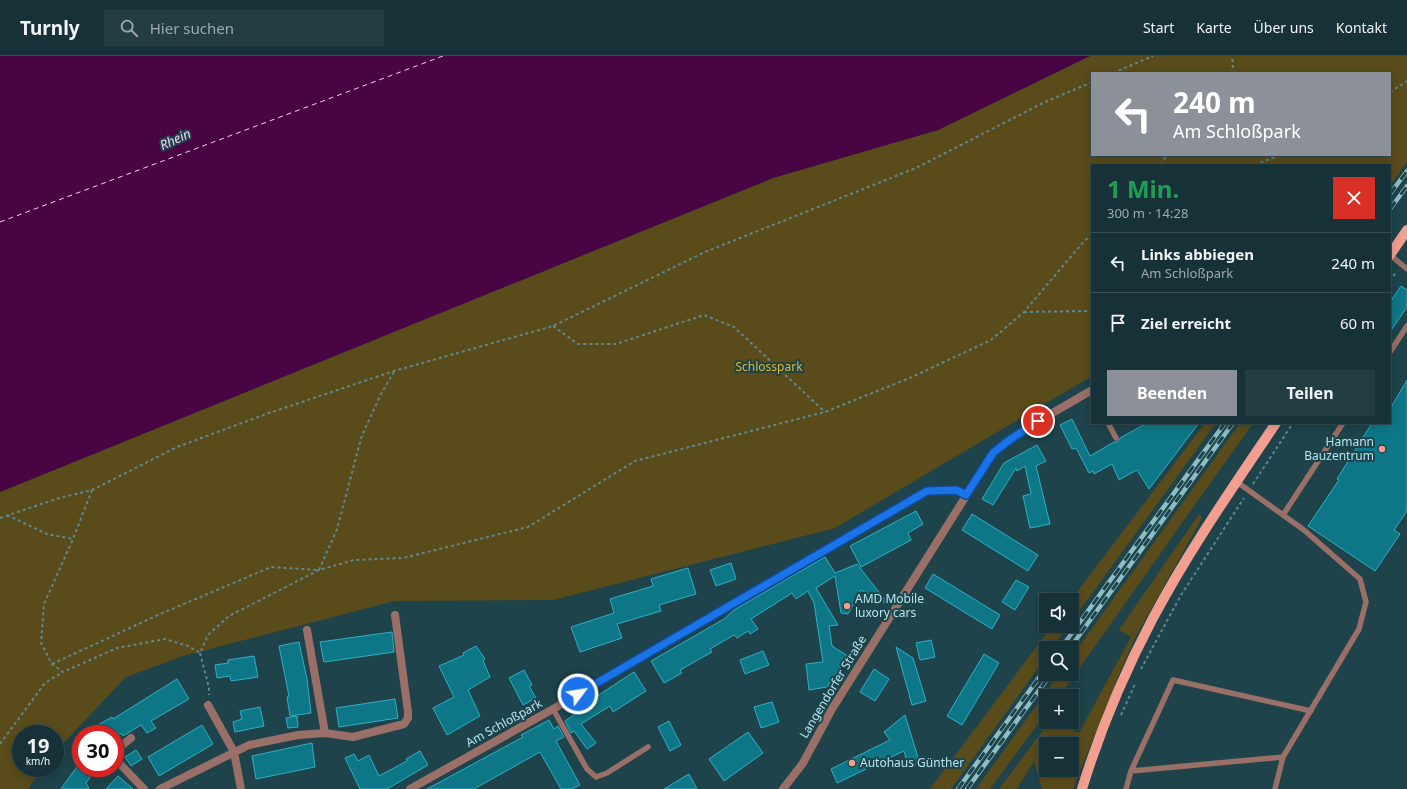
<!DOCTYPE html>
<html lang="de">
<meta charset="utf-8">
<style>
body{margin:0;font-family:"Noto Sans",sans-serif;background:#233e43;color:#f1f3f6;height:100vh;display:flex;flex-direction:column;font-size:15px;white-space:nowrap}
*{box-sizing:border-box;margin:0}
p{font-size:13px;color:#9eaaae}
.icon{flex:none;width:22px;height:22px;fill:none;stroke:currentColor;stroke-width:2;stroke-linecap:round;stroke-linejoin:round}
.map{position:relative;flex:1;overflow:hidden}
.details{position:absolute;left:1091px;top:108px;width:300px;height:260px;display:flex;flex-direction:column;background:#163238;border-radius:0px;box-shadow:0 2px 10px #0003,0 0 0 1px #354d53}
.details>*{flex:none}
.top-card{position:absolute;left:1091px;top:16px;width:300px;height:84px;border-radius:0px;box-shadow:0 2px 10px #0003,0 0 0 1px #354d53;background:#8c9099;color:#fff;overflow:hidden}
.buttons{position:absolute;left:1039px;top:537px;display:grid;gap:8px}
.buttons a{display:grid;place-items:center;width:40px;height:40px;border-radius:0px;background:#163238;box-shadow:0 2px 10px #0003,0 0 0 1px #354d53;font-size:20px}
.speed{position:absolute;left:12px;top:669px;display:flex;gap:8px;font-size:20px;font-weight:700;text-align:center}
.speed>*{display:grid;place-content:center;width:52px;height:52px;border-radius:50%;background:#163238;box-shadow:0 2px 10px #0003,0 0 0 1px #354d53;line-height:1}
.speed small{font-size:10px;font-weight:400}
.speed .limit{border:6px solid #d22;background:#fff;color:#111}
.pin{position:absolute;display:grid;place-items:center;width:34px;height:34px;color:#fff;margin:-17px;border:2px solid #fff;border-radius:50%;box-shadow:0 1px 4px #0007}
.me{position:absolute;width:44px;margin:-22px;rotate:59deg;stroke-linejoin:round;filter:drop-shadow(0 0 3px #0008)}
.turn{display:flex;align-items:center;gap:14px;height:84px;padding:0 16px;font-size:18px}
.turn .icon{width:52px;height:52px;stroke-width:2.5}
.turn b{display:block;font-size:28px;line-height:34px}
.round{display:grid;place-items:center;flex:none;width:42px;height:42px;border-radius:0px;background:#233e43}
.overview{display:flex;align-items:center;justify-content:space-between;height:68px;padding:0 16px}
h1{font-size:24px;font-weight:700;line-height:30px;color:#1e9e55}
.primary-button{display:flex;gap:8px;margin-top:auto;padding:8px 16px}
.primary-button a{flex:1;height:46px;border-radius:0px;background:#8c9099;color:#fff;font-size:16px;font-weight:700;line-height:46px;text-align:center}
.primary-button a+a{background:#233e43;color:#f1f3f6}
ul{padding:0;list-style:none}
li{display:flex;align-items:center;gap:12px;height:60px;padding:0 16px;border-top:1px solid #354d53}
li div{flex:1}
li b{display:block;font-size:15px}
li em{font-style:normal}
header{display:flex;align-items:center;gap:24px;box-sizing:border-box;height:56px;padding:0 20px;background:#163238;border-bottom:1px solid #354d53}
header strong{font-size:19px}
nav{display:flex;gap:22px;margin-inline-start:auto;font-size:14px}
.search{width:280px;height:36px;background:#233e43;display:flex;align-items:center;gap:10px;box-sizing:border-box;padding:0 14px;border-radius:0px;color:#9eaaae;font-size:15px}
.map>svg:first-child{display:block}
.green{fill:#5a4b1b;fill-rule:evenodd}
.water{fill:#490444}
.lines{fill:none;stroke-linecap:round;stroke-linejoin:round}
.ferry{stroke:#f6cff0;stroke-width:1;stroke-dasharray:5 4;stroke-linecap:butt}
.building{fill:#0e7787;stroke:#30afc4}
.path{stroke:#5d8890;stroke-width:2;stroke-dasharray:3 3;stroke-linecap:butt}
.lane{stroke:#996f67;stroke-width:5.5}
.street{stroke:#996f67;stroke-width:8}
.primary{stroke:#f39f8f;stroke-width:10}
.rail-casing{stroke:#8dbec7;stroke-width:4.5}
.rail{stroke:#1e434a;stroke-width:3;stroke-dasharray:9;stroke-linecap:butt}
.route-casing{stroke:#114b97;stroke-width:10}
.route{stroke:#1a73e8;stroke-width:7}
.poi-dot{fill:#f49d8d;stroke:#1e434a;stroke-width:1.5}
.labels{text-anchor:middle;stroke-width:4;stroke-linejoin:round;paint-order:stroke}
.park-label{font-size:12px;fill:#e2b92d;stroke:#1e434a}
.poi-label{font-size:12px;fill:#b3e7f1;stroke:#1e434a;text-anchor:start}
.street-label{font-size:12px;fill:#b3e7f1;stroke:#1e434a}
.water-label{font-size:13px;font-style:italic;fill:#f6cff0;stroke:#1e434a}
</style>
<header>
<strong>Turnly</strong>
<div class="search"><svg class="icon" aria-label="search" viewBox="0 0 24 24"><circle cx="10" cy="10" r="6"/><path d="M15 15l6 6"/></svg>Hier suchen</div>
<nav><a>Start</a><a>Karte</a><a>Über uns</a><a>Kontakt</a></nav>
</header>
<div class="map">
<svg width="1407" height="733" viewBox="0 0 1407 733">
<rect width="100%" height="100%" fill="#1e434a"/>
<path class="green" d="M1090,0H1407V106L1390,130V109H1092V320L835,472L553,544L395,545L183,600L126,621L55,696V678H21V712H43L28,733H0V436L773,122L938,74ZM1092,17H1390V99H1092Z
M1205,367H1216L1072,565L1071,544Z
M1240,367H1253L1068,628L1059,640H1046V657L990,733H976L1059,618H1072V600Z
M1199,458L1202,462L1135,582L1119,618L1073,733H1042L1034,705L1017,733H999L1049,666H1055L1079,677L1131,581L1119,574ZM1046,688H1072V714H1046Z
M1052,570H1068L1052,592H1046V601L951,733H930Z"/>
<path class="water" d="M0,0H1090L938,74L773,122L0,436Z"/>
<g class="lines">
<path class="ferry" d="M0,166L443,0"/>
</g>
<path class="building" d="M1401,230L1407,234V251L1390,276V246Z
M1407,324V455L1394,474L1400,478L1375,515L1308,470L1339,424L1337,423L1372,367H1390V353Z
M1072,363L1090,400L1114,386H1118L1120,382L1147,367H1199L1149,433L1137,414L1119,424L1112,408L1094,418L1093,415L1089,417L1076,392L1072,393L1060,369Z
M1037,389L1046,405L1036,410L1050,468L1030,472L1023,440L1031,438L1025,410L1017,415L1016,412L993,449L982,443L1004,407Z
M916,455L923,468L908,477L911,484L861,511L850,490Z
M972,458L1038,499L1028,515L962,474Z
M825,501L835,517L857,508L889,549L861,534L848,558L841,557L835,520L816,532L838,569L829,570L832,590L848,600L827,631L809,634L806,608L823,606L814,547L808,535L796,543L792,537L751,563L758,573L750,578L748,575L737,582L734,579L710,593L712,596L680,614L682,617L664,627L651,605L724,563L734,554Z
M731,507L736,523L716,530L710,514Z
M688,512L696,538L659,549L661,555L617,568L622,582L580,596L571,571L614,557L610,543L653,530L651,523Z
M933,518L1000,559L992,573L925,532Z
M1016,524L1029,531L1015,554L1002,546Z
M392,576L394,596L324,606L320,586Z
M931,584L935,601L920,604L916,587Z
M299,586L307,623L311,657L290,660L287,641L289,640L279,590Z
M476,590L485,603L483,605L490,621L468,634L480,660L447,679L433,652L454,641L439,610L464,599L463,597Z
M896,591L913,602L926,645L912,649Z
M763,595L769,609L745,618L740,604Z
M984,598L999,607L962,669L947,660Z
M254,600L258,621L231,625L230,620L217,622L215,609L228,607V604Z
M874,613L889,623L875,645L860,636Z
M524,614L532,629L529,630L536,642L523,649L509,622Z
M634,616L646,635L613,656L610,650L581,668L596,687L587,693L574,675L571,677L565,665L581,654L580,651Z
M177,623L189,643L151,665L156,672L147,677L141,669L123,680L122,678H82L112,661L113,663Z
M395,643L398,662L339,671L336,652Z
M772,646L779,666L761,672L754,651Z
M260,651L264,670L235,676L233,666L242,663L240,655Z
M905,659L920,708L908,711L904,695L837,727L831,713L890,684L884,676Z
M297,660L298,671L288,672L286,662Z
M549,664L554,673L558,670L564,681L556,685L580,729L572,733H561L540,696L474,733H427L523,681L521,679Z
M669,665L681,689L670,695L658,671Z
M202,669L213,688L159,720L148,701Z
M748,676L763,697L724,725L709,703Z
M312,687L315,711L256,723L252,700Z
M136,694L142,703L131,710L125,701Z
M420,695L428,709L387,733H360L345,702L354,698L358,705L369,699L379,720L407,705L406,703Z
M78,709L91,720L86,727L89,733H61Z
M689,718L697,733H664Z
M118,720L133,733H106Z"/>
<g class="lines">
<path class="path" d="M1113,17L1153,0
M1230,17L1233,13L1232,0
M1390,36L1407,25
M1161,109L1167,99
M1255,109L1280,99
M1390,225L1396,216
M1024,256L1092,255
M553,270L578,288H616L704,259L734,271L825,356
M1253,428L1293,367
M92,434L73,483L44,548L41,587L52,608L63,616L117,592L165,583L188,590L200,597L208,579L229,560L319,514L354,504L403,502L528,471L635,405L825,356L912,321L991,284L1024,256L1085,184L1092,180
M7,459L47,478L73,483
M0,462L56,443L92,434L177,391L269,357L394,315L553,270L705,196L916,112L1043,47L1092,26
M319,514L337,473L362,379L382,336L394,316
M200,597L209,632V639
M52,608L158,559L271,511L318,514
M1141,613L1181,539L1244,442
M1121,659L1135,628
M0,688L45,627L63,616"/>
<path class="lane" d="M1390,199L1407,213
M1390,296L1407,270
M1108,367L1116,382
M1237,426L1304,474L1360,523L1366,546L1359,573L1283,701L1275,733
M1283,459L1343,367
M553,653L587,713L596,721L607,717L648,691
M1131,715L1173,624L1311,655
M1126,733L1131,715L1283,701"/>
<path class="street" d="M307,574L325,677
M208,649L234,696L241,733
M131,682L119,692V707L144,733
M160,733L249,689L298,679L325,677L353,681L404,668L408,662V656L395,559
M410,733L553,653L927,435L956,434L966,439
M783,733L803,707L832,653L993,397L1023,374L1092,334"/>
<path class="primary" d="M1390,199L1407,174
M1082,733C1100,674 1124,617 1153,562C1189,494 1233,431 1276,367"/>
<defs>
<path id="rail" d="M1390,138L1407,115
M1390,153L1407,130
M1061,592L1225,367
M1070,592L1233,367
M958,733L1046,612
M967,733L1051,618"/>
</defs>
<use href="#rail" class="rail-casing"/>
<use href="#rail" class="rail"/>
</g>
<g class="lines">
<defs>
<path id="route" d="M578,638L927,435L956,434L966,439L993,397L1008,385L1038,365"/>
</defs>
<use href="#route" class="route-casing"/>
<use href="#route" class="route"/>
</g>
<g class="poi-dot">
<circle cx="1382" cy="393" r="4"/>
<circle cx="847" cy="550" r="4"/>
<circle cx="852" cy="707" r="4"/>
</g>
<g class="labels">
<g class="park-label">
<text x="769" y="315">Schlosspark</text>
</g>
<g class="poi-label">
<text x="1374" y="390" text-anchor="end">Hamann<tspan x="1374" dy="14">Bauzentrum</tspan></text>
<text x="855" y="547">AMD Mobile<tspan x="855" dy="14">luxory cars</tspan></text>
<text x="860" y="711">Autohaus Günther</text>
</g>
<g class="street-label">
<text transform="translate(833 631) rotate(-59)" y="4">Langendorfer Straße</text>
<text transform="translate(504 667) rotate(-29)" y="4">Am Schloßpark</text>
</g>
<g class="water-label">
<text transform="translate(175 83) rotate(-25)" y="5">Rhein</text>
</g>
</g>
</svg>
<div class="buttons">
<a><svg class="icon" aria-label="sound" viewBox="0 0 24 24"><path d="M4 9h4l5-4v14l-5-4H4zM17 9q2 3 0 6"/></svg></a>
<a><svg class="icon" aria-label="search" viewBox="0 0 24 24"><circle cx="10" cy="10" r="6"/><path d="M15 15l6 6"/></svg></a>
<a>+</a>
<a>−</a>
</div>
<div class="speed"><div>19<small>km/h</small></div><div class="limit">30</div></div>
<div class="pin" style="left:1038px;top:365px;background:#d93025"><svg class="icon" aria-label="arrive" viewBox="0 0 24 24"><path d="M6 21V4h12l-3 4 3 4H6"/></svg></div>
<svg class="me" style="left:578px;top:638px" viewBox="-20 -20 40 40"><circle r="17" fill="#1a73e8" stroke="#fff" stroke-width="3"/><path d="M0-11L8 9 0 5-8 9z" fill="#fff"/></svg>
<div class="top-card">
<div class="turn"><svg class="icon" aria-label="left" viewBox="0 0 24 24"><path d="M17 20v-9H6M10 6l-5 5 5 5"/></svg><div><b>240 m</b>Am Schloßpark</div></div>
</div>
<section class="details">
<div class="overview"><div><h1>1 Min.</h1><p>300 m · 14:28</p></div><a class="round" style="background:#d93025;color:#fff"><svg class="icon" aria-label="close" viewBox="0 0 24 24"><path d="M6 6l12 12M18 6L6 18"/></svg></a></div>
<ul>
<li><svg class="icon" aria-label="left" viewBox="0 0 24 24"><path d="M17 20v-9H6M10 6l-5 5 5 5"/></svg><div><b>Links abbiegen</b><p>Am Schloßpark</p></div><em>240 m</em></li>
<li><svg class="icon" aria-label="arrive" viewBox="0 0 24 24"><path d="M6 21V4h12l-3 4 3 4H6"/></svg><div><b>Ziel erreicht</b></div><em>60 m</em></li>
</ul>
<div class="primary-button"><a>Beenden</a><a>Teilen</a></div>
</section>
</div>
